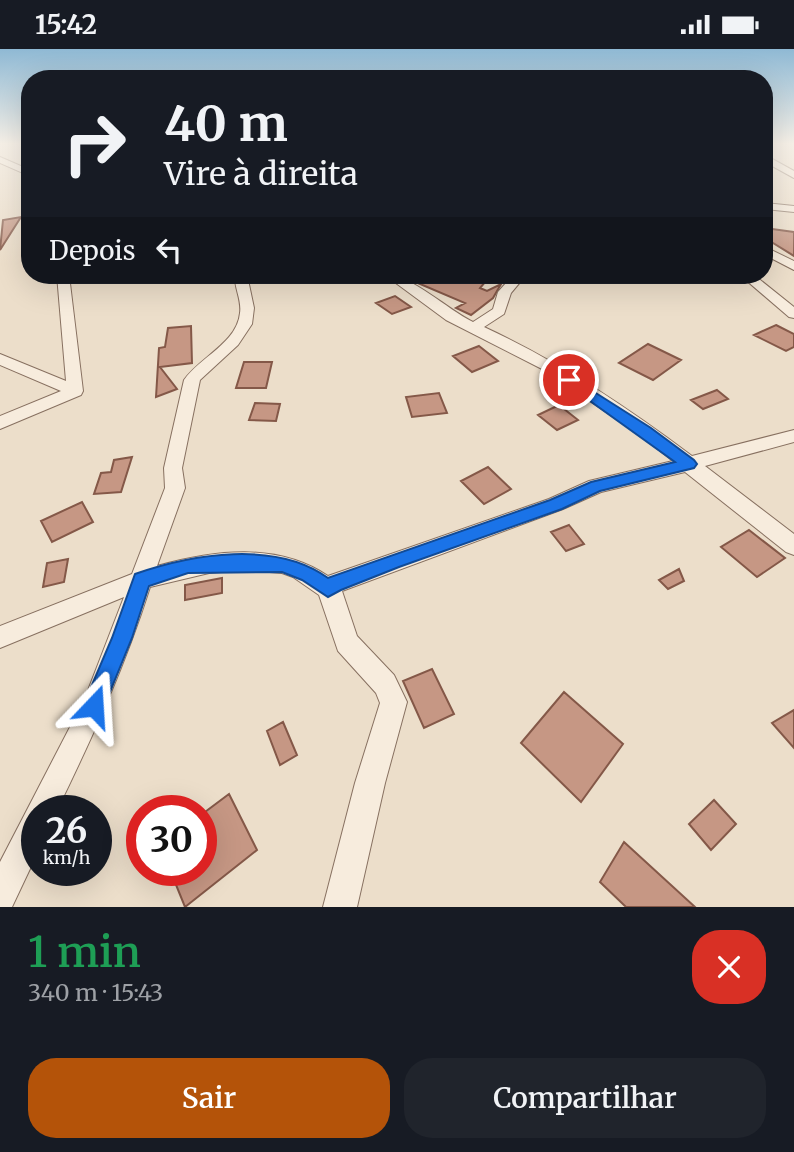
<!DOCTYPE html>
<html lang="pt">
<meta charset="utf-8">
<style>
body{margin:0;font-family:Merriweather,serif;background:#20242c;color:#f1f3f6;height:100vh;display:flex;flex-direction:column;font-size:26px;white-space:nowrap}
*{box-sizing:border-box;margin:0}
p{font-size:23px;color:#9ea1a6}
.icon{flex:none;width:38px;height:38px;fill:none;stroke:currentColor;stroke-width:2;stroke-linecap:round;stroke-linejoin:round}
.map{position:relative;height:858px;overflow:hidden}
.side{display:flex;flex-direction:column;background:#171b24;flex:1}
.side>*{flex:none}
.guide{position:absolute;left:21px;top:21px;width:752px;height:214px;border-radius:28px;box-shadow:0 7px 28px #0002;background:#171b24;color:#f1f3f6;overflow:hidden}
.speed{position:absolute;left:21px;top:746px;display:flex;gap:14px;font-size:35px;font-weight:700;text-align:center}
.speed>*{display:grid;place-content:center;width:91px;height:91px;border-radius:50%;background:#171b24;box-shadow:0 7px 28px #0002;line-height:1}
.speed small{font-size:18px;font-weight:400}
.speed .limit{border:10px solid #d22;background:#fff;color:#111}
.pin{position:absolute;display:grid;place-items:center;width:60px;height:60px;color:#fff;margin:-30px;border:4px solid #fff;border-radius:50%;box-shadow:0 2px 7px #0007}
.me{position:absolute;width:77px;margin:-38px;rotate:20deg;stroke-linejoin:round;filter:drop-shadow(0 0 5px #0008)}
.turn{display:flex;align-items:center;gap:24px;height:147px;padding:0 28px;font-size:32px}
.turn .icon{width:91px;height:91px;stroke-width:2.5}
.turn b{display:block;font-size:49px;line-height:60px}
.then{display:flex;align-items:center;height:66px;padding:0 28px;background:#0003;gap:14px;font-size:26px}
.round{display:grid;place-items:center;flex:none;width:74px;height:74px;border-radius:28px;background:#20242c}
.headline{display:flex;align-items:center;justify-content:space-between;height:119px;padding:0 28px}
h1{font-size:42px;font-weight:600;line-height:52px;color:#1e9e55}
.primary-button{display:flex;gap:14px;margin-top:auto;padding:14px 28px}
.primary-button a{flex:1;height:80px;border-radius:28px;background:#b45309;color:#fff;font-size:28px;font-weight:600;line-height:80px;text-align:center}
.primary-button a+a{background:#20242c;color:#f1f3f6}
.status{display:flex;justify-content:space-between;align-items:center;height:49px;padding:0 35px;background:#171b24;direction:ltr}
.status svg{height:19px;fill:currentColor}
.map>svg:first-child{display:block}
.building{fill:#c69784;stroke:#845848;stroke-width:2}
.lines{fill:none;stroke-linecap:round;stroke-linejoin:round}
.minor-casing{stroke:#877060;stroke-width:2}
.minor{fill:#f7ecdd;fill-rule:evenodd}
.route{fill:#1a73e8;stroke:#114b97;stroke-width:2}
</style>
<div class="status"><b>15:42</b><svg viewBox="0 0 49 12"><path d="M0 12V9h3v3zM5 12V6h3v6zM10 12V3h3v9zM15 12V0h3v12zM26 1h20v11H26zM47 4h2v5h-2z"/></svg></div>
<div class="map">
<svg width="794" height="858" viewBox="0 0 794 858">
<rect width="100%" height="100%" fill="#ecdeca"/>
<path class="building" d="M21,168L0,201L3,171Z
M765,179L794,183V207L765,189Z
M399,226H491L480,239L487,242L501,235L493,249L471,266L456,259L465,254Z
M395,247L411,258L392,265L376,254Z
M776,276L794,285V298L786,302L754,286Z
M191,277L192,314L160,318L177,340L156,348L159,299L165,298L168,279Z
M648,295L681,311L653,331L619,314Z
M479,297L498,312L472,323L453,307Z
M244,313H272L266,339H236Z
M717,341L728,350L703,360L691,351Z
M439,344L447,364L412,368L406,348Z
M255,354L280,355L276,372L249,371Z
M559,356L578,371L557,381L538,366Z
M132,408L121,443L94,445L101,424L111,423L114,411Z
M488,418L511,440L484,455L461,432Z
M82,453L93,473L52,493L41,472Z
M569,476L584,495L566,502L551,483Z
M749,481L785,509L757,528L721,498Z
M68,510L64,533L43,538L47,514Z
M679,520L684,532L668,540L659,531Z
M222,529V544L185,551V536Z
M432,620L454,665L424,679L403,632Z
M564,643L623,695L581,753L521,694Z
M794,661V699L772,674Z
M283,673L297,706L280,716L267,682Z
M229,745L257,801L185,858L170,821H201V766Z
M714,751L736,775L711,801L689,775Z
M624,793L695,858H626L600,833Z"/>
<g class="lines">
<defs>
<path id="minor" d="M765,106L794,122V129L765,113Z
M0,108L30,121V127L0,114Z
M765,154L794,157V163L765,160Z
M765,198L794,212V221L765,206Z
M57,226H69L83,342L81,346L0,380V367L61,342L0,316V305L66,332Z
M235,226H247L254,259L252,275L238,296L200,331L182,419L185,439L157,517C214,501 277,493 328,527L549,450L589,432L673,412L640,386L544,321L446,271L385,226C413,226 446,260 473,273L493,260L498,243L513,226H526L511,244L504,265L484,278C558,312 627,358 692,407L794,381V393L705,417L794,485V506L786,503L685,423L601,443L563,460L342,542L357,587L394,626L407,653L385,734L357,858H323L355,734L380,654L376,644L338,602L319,546L293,528L282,524L245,521L209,524L150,538C125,617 93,687 57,761H37V805L12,858H0V813L85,649L124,548L0,599V577L132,525L165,439L164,419L184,331C200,308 237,294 240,264C242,251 234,239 235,226Z
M740,226H754L794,258V269L789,268Z"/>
</defs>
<use href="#minor" class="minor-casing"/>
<use href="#minor" class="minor"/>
</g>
<linearGradient id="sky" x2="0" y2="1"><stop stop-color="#8fb9d4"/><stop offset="0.44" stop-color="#f6f0e7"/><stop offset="1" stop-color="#f6f0e7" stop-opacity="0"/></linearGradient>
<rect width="794" height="215" fill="url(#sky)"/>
<path class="route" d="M569,327L651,379L694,411L697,415L694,419L600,442L562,460L399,518L341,541L328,548L302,531L282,523L188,524L149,537L132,589L101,665L94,669L86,665L83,657L112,589L135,525C192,505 276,491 328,529L550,451L591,433L675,413L565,334V328Z"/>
</svg>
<div class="speed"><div>26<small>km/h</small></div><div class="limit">30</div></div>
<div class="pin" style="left:569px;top:331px;background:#d93025"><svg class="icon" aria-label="arrive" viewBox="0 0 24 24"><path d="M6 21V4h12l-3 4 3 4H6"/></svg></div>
<svg class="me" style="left:94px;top:657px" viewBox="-20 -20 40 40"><path d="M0-17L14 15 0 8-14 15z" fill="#1a73e8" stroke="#fff" stroke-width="4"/></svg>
<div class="guide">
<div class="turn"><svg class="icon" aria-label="right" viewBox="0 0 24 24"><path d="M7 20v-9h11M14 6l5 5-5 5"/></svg><div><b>40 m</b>Vire à direita</div></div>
<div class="then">Depois<svg class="icon" aria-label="left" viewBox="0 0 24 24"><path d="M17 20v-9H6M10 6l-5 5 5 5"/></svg></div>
</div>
</div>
<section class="side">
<div class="headline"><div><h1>1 min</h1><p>340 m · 15:43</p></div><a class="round" style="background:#d93025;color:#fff"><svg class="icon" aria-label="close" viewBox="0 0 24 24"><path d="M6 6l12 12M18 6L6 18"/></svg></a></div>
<div class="primary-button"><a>Sair</a><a>Compartilhar</a></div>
</section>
